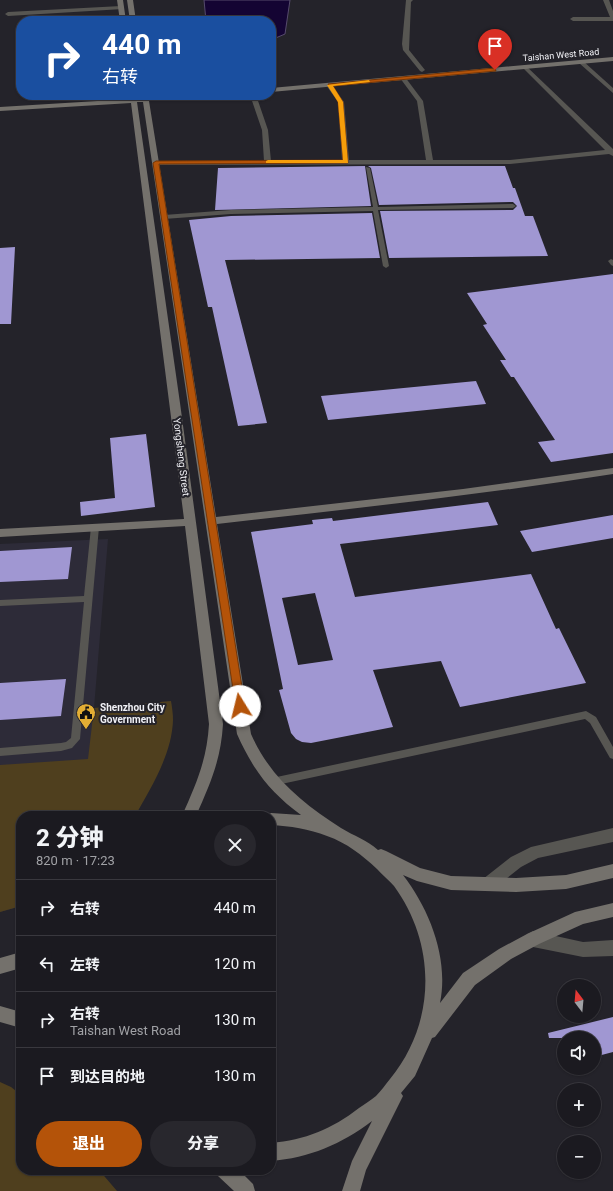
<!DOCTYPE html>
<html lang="zh">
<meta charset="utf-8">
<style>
body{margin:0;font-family:Roboto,"Noto Sans SC",sans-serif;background:#28272d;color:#f1f3f6;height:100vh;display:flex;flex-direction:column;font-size:15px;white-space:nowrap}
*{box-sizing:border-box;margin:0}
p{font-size:13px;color:#a0a1a5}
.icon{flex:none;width:22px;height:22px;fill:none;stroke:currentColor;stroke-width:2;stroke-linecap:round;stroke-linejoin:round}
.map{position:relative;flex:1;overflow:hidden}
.details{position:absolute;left:16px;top:811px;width:260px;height:364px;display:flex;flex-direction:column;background:#1b1a20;border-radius:16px;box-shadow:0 1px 3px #0004,0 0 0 1px #39383e}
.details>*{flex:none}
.top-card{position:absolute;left:16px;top:16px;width:260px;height:84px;border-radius:16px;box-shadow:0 1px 3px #0004,0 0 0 1px #39383e;background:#1a4fa0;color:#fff;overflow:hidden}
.needle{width:26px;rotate:344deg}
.fabs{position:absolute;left:557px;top:979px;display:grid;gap:8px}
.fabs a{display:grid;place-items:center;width:44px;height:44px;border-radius:50%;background:#1b1a20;box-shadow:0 1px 3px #0004,0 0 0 1px #39383e;font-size:20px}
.pin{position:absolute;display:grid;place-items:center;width:34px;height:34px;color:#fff;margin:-41px -17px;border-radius:50% 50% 50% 0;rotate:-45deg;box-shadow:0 0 4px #0007}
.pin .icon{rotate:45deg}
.me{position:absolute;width:44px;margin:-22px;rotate:351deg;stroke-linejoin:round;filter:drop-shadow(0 0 3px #0008)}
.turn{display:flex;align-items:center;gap:14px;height:84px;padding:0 20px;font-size:18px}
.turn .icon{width:52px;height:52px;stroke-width:2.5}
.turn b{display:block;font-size:28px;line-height:34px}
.round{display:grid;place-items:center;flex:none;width:42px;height:42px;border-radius:21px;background:#28272d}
.head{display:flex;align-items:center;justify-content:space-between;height:68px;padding:0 20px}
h1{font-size:24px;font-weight:800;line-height:30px}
.cta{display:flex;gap:8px;margin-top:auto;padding:8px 20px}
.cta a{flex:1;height:46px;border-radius:24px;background:#b45309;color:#fff;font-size:16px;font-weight:800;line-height:46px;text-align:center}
.cta a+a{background:#28272d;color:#f1f3f6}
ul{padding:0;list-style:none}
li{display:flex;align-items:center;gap:12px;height:56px;padding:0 20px;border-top:1px solid #39383e}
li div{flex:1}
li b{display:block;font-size:15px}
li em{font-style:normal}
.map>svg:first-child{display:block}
.built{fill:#2d2b38}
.green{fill:#4f3f1e}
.water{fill:#140433;stroke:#564b6d}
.building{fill:#a097d2;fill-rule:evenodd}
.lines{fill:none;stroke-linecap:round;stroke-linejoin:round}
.lane{fill:#575652;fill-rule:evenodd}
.street{fill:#575652;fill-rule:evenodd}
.secondary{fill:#74716c;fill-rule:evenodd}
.route{fill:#b45309;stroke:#753606}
.slow{fill:#f59e0b}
.labels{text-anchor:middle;stroke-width:4;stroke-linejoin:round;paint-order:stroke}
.far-street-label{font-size:9px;fill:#f0f0f5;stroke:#24232a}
.street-label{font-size:10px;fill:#f0f0f5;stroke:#24232a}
.poi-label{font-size:10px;font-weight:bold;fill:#f0f0f5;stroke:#24232a;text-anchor:start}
</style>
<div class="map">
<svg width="613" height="1191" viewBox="0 0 613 1191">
<rect width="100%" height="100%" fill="#24232a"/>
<path class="built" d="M108,539L94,708L171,701L173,720L170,740L162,764L135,816H21V906L0,912V544Z"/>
<path class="green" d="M171,701C172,707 173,714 173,720C172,754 151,788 135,816H21V906L0,912V765L88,759L94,708Z
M0,1082L11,1087L21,1095V1170H99L117,1191H0Z"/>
<path class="water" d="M204,0H290L285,34L271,40V21H206Z"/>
<path class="building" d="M365,166L371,206L215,210L218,168Z
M368,166H505L513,188H515L525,216H533L548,256L389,258L380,211L513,210L517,206L513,202L379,205L371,168Z
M372,213L380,258L225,260L267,423L238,426L212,307H208L189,220L231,216Z
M15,247L11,324H0V248Z
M613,274V453L551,462L538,442L555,440L514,377H511L500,360H506L483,325L487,324L467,293Z
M476,381L486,404L328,420L321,396Z
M146,434L155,507L81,516L80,502L115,498L110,438Z
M488,502L498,525L340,544L355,597L531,574L556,629L559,628L586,683L460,707L441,661L373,670L393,727L311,743L302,742L296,739L291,733L279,690L283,689L251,532L313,524L312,520L332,518L333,521ZM315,593L333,660L298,665L282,598Z
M613,515V538L532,552L520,531Z
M72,547L68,579L0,582V551Z
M66,679L61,716L0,720V683Z
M613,1017V1052L594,1057V1038H549L548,1033Z"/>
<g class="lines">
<path class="lane" d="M366,167L370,168L378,207L513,204L516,206L513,208L378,210L389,266L386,268L383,266L373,211L231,214L164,219L161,217L164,215L231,210L373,207Z
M611,259L613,260V266L611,265L608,261Z
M95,524L99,527L80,739L72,748L61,751L0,756V748L61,743L66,742L71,738L84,602L0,606V600L84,596L91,527Z
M586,711L596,717L613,747V759L610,758L590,723L585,719L272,786L269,785L267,782L269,779L272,778Z"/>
<path class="street" d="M406,0H413L411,2L409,50L425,70L422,72L420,71L403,50L402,44Z
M603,0H609L613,11V21H573L570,19L573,17H610Z
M121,6L124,8L123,9L8,16L5,14L8,12Z
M579,61H583L613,88V93L579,63Z
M525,65L613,149V156L609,154L510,164L156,165L152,163L156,161H264L262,130L250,95H256L268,130L271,161L342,160L338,102L326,85L329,83L331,84L344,102L349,160H426L417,101L400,78L403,76L405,77L423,101L433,160H510L605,150L523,68V66Z
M613,828V842L538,858L521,867L493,889L488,891L483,889L480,884L483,879L511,857L531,847Z
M533,931L583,942L613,940V956L583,957L533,947L527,944L525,939L527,934Z"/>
<path class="secondary" d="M117,0H123L126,21H120Z
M127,0H133L136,21H130Z
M613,57V61L271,92V88Z
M130,95H136L137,98H142V95H148L149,98L222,95L219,97L149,101L216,517L463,489L613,468V474C481,495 349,509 217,524L251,734C270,777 302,803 341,828C354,836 367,840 378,850L381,849L386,851L420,868L451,876L516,878L566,875L613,864V878L566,889L516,892L451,890L417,881L403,875C430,910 449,959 440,1003L463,973L499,949L527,934L575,912L613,903V917L583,924L539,944L511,959L475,985L435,1037L432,1038L415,1076L401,1093L403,1096L366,1170L360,1191H342L352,1161L372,1121C342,1144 309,1158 271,1161V1143C305,1140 332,1129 359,1108C365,1104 371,1100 376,1096C381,1091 385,1085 390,1079C436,1023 437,945 394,886C389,880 382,875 377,869C362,855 347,843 327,836C309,829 290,826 271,825V816H265L271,813L301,815C270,792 253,770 237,734L143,102H137L180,403L223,724C221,760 210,784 196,816H182C196,784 207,760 209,724L185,526L0,537V529L184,519L131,103L0,111V107L130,99Z
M21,952V968L0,974V958Z
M0,1006L21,1012V1028L0,1022Z
M215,1170H239L253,1184L255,1191H234L218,1176Z"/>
</g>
<path class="route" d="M495,68L496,71L333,86L343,102L348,163L159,164L245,706L243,709H236L153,163L156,161L343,160L338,102L328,84Z"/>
<path class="slow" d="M369,80L370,82L333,86L343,102L348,163H266V161L268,160H343L338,102L327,85Z"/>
<defs>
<symbol id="civic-pin" viewBox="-11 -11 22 30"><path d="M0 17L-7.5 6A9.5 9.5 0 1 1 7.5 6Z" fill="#e3ae34" stroke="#24232a"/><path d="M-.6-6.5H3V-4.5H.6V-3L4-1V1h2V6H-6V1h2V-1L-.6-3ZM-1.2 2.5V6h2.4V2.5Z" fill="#111"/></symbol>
</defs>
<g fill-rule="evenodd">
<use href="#civic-pin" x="75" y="702" width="22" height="30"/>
</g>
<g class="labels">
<g class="far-street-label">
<text transform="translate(561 55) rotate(-5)" y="3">Taishan West Road</text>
</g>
<g class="street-label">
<text transform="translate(182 457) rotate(83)" y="4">Yongsheng Street</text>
</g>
<g class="poi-label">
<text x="100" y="711">Shenzhou City<tspan x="100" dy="12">Government</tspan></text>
</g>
</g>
</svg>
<div class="fabs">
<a><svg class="needle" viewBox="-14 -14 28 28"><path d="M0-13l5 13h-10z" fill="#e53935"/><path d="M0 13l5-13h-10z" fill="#a0a1a5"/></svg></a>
<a><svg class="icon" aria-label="sound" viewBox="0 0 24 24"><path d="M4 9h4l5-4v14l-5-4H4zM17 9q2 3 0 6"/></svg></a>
<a>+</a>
<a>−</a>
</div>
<div class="pin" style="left:495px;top:70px;background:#d93025"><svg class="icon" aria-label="arrive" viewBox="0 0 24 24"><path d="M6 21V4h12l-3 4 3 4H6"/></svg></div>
<svg class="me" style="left:240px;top:706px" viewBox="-20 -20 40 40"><circle r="19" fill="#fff"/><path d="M0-13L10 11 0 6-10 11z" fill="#b45309"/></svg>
<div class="top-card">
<div class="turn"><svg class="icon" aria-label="right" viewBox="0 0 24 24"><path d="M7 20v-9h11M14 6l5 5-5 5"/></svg><div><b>440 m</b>右转</div></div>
</div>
<section class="details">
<div class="head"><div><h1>2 分钟</h1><p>820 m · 17:23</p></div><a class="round"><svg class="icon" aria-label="close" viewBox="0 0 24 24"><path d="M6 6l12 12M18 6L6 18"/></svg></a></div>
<ul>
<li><svg class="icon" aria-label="right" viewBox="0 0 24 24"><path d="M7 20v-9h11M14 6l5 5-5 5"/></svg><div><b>右转</b></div><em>440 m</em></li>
<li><svg class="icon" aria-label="left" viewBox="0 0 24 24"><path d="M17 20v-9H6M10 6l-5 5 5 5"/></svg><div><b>左转</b></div><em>120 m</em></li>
<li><svg class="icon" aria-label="right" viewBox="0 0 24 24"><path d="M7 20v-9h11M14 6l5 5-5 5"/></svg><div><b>右转</b><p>Taishan West Road</p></div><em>130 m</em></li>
<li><svg class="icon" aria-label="arrive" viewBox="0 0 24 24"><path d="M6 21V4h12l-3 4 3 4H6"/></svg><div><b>到达目的地</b></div><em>130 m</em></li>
</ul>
<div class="cta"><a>退出</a><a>分享</a></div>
</section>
</div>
